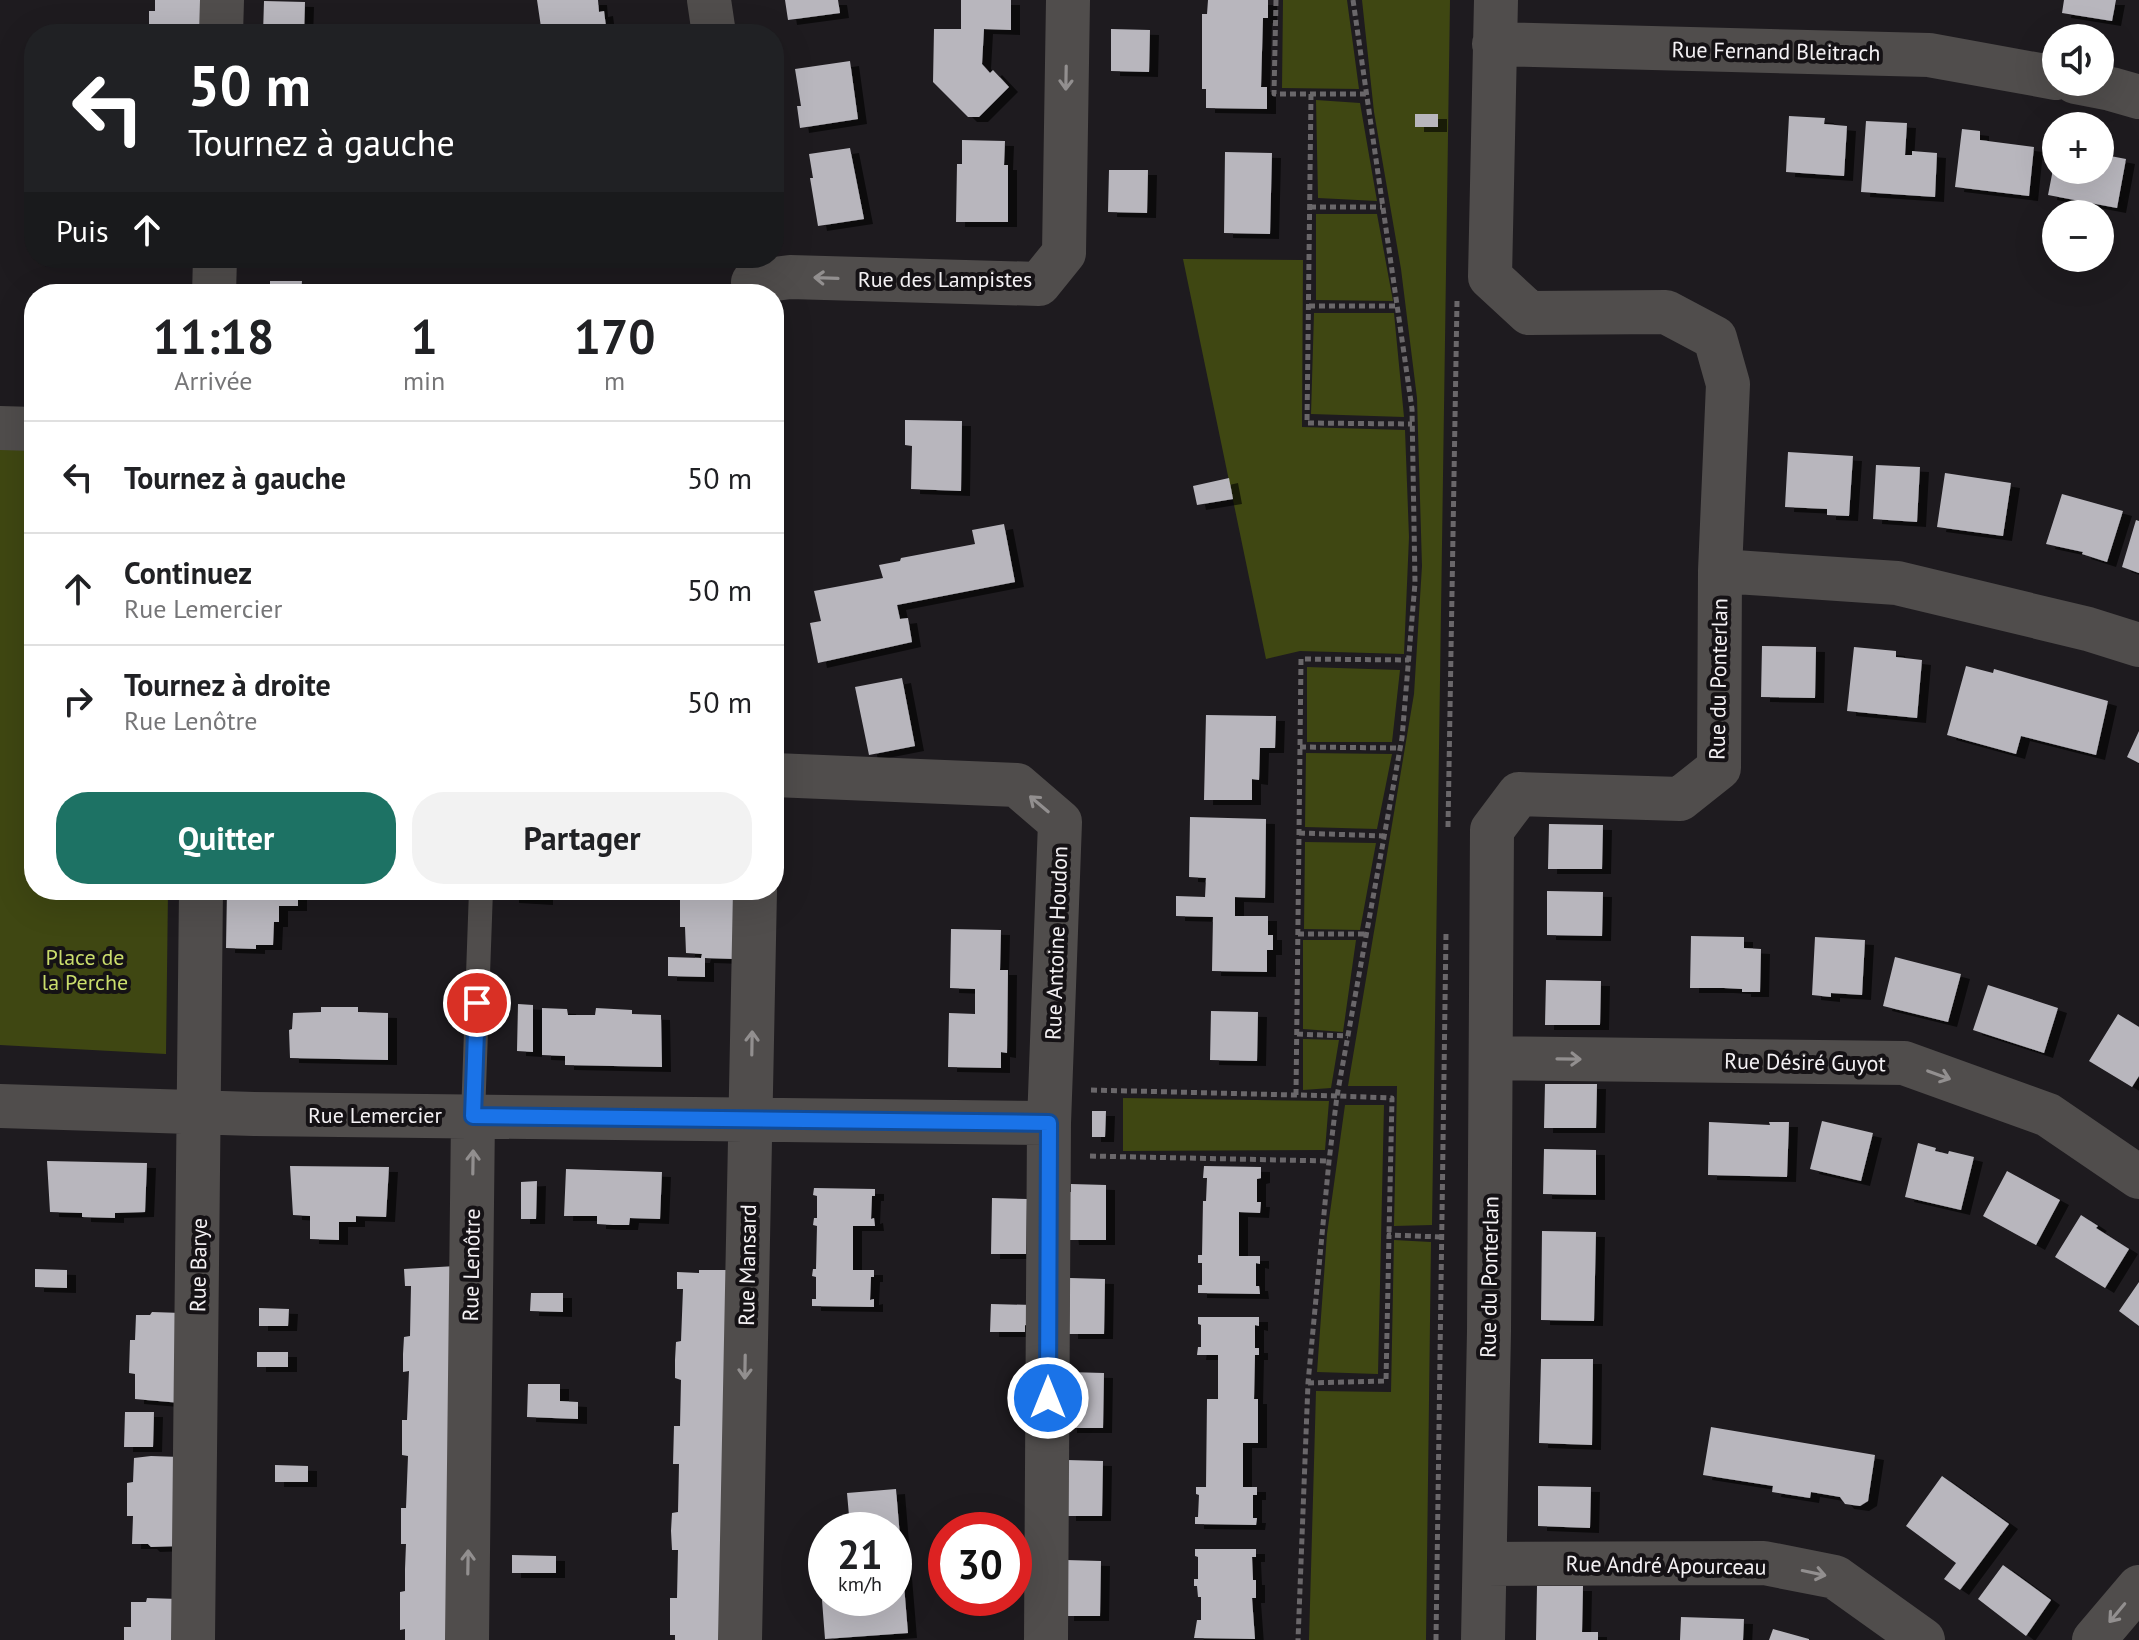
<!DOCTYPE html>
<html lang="fr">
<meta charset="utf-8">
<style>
body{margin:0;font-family:"PT Sans",sans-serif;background:#f2f2f2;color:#202124;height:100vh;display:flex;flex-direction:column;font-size:30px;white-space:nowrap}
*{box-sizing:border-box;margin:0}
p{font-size:26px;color:#757577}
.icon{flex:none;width:44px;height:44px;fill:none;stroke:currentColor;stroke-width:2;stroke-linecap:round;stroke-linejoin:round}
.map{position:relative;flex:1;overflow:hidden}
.sheet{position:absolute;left:24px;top:284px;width:760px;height:616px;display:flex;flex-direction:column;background:#fff;border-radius:32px;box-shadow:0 8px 32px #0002}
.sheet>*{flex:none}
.top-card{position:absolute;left:24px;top:24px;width:760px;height:244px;border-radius:32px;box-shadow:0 8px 32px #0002;background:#202124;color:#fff;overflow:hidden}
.buttons{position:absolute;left:2042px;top:24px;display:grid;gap:16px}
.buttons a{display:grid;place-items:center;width:72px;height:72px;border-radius:50%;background:#fff;box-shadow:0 8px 32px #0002;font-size:40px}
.speed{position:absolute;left:808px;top:1512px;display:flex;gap:16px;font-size:40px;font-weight:700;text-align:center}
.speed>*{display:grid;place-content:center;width:104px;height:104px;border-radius:50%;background:#fff;box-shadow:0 8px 32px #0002;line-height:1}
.speed small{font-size:20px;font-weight:400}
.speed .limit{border:12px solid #d22;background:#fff;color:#111}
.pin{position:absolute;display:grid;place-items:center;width:68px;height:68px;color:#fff;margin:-34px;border:4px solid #fff;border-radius:50%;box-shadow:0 2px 8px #0007}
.me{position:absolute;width:88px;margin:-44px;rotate:0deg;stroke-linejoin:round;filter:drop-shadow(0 0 6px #0008)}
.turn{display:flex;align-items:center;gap:28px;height:168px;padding:0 32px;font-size:36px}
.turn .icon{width:104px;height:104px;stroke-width:2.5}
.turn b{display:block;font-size:56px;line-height:68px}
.then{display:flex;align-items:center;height:76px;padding:0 32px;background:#0003;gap:16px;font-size:30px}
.eta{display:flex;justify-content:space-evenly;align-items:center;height:136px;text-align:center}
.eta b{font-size:48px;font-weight:700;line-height:56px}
.primary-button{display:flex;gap:16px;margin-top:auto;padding:16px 32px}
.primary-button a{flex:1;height:92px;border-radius:32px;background:#1d7264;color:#fff;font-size:32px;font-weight:700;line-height:92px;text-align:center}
.primary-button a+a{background:#f2f2f2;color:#202124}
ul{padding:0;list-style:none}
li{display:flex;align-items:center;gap:24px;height:112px;padding:0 32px;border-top:2px solid #e0e0e0}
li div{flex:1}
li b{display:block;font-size:30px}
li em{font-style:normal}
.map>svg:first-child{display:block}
.green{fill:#3f4712}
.building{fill:#b8b6bd;filter:url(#shadow)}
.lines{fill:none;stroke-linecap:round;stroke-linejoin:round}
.path{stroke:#6a676a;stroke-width:5;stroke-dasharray:6 4;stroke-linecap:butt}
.lane{stroke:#504d4c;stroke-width:24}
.street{stroke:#504d4c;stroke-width:44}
.oneway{stroke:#928f8f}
.route-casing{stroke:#114b97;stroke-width:20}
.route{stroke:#1a73e8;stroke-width:14}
.labels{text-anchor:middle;stroke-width:8;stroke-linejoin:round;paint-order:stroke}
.street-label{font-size:22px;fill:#f4f1f4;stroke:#151215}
.park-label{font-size:22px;fill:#cadd6c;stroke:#151215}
</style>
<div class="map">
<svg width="2139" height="1640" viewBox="0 0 2139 1640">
<defs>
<filter id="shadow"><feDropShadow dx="9" dy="5" stdDeviation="0" flood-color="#0009"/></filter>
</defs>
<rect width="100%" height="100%" fill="#1e1b1f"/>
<path class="green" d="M1283,0H1347L1359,89L1282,88Z
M1362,0H1450L1432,1225L1394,1226L1397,1086H1348L1414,694L1422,566L1417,398L1401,269L1374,112Z
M1316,100L1360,103L1377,201L1318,198Z
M1316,214H1377L1393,301L1316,300Z
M1183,259L1303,260L1302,427L1405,430L1409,537L1404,654L1300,651L1266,659Z
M1314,313H1394L1404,417L1311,414Z
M0,445L34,446V890H168L166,1054L0,1045Z
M1307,667L1400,670L1392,742H1307Z
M1306,753L1392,754L1377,829L1305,827Z
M1305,842L1376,843L1360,930L1304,929Z
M1303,940H1356L1343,1032L1303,1029Z
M1303,1039L1339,1040L1331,1088L1303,1090Z
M1123,1098L1329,1101L1325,1150L1123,1151Z
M1345,1105H1384L1378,1374L1317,1372L1327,1234Z
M1394,1240L1431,1242L1426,1640H1309L1316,1391L1391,1392Z"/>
<path class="building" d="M155,0H202V34H149V11H155Z
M537,0H598L599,12L604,11L607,34H542Z
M785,0H838L840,13L788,20Z
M961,0H1011V30L984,29L982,64L990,73L993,70L1009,87L979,117H968L933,82L934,29H961Z
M1208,0H1268V18H1263L1262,52L1261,87H1267V109L1206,108V89H1202V14H1207Z
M2064,0H2116L2112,21L2062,13Z
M264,1L305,2L304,34H263Z
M1111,29L1150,30L1149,72L1111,71Z
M850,61L858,119L800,128L797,106H801L795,69Z
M1415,114H1438V127H1415Z
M1789,116L1825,118L1824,124L1847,126L1844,176L1786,172Z
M1866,121L1907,123L1905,155H1912V151L1937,153L1935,197L1861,192Z
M1962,129L1980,131V140L2034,147L2029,196L1955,187Z
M962,140L1005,141L1004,165H1008V222H956L957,164H962Z
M850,148L864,219L818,226L810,178H813L809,154Z
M1225,152L1272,153L1270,234L1224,233Z
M2100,154L2126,159L2117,208L2048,195L2055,159L2056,170H2100Z
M1109,170H1148L1147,213L1108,212Z
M270,281H302L301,294H270Z
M27,321H34V356H26Z
M905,420L962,421L961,491L911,489L912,446L905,445Z
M1788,452L1853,456L1849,516L1827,515V509L1785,507Z
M1876,465L1920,467L1917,522L1873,519Z
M1945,473L2011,483L2003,536L1937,527Z
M1229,478L1233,499L1197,505L1193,486Z
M2062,494L2123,511L2107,562L2082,554L2083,552L2046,544Z
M2136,520L2139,521V573L2122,567Z
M1004,524L1015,582L897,605L900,619L908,618L912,642L818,663L810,623L821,621L814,591L883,578L879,565L900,561L901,558L975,544L972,530Z
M1762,646L1816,647L1815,698L1761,697Z
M1854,647L1896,651V657L1922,660L1917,718L1847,711Z
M1966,666L1993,673L1994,669L2108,701L2096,755L2021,736L2016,754L1947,735Z
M902,678L915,746L869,755L855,687Z
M1206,715L1276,716L1275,748H1260L1259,780L1252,779V800H1204Z
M2139,731V763L2127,757Z
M1190,817L1266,819L1265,898L1235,897V916H1268V935H1273V950H1267V972L1212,971L1213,917L1176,916V896L1205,897L1206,878L1189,877Z
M1549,824L1603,825L1602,869H1548Z
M227,890H298V906H279V922H274L273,945H256V949L226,948Z
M510,890H544V900L510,898Z
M685,890H735L734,959L705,958V977L668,976V957L701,958L702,954L686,953L685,927H680V894H685Z
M1547,891L1603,892L1602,936L1547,935Z
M951,929L1001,930L1000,970H1008L1007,1053L1001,1052V1068L948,1067L949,1013L975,1014V989L950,988Z
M1691,936L1744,937V948L1761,949L1760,992H1742V989L1724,988H1690Z
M1815,937L1865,940L1862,995L1831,993V997L1812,995Z
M1895,957L1961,974L1948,1022L1883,1006Z
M1546,980L1601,981L1600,1025H1545Z
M1988,985L2058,1008L2044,1053L1973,1030Z
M518,1004L533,1005V1052L517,1051Z
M321,1007H358V1012L388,1013V1060L290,1058L289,1030L292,1029L293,1013L321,1012Z
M542,1008L567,1009L568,1015H595L596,1008L632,1010V1014L661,1015L662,1067L565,1065V1056L542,1055Z
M1211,1011L1258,1012L1257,1061L1210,1060Z
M2118,1014L2139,1027V1076L2132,1087L2089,1061Z
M1545,1084H1597L1596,1128H1544Z
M1092,1111H1106L1105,1137H1092Z
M1822,1121L1873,1133L1861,1181L1810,1169Z
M1709,1122L1770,1125L1769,1122H1789L1787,1177L1708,1175Z
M1918,1143L1936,1148L1935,1151L1948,1154L1949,1151L1974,1157L1961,1210L1905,1197Z
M1544,1149L1596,1150V1195L1543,1194Z
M47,1161L147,1163L145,1212L115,1213V1218L82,1217V1213L50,1212Z
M290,1166L389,1167L386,1217L356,1216V1222H339V1240L310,1239V1216L293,1215Z
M1204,1166L1261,1167V1178L1257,1179V1202H1261L1260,1213L1239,1212V1256H1260V1264L1256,1263V1286H1259L1260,1294L1198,1293V1285H1202V1263H1198V1255H1202L1203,1201H1206L1207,1178H1203Z
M566,1169L662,1172L660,1219L630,1218L629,1225H613L597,1224V1216H564Z
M2007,1171L2060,1200L2036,1245L1983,1216Z
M537,1181L536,1219H521V1182Z
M1071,1184L1106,1185V1240H1070L1064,1192H1071Z
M814,1188L875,1189V1196H872L871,1219L874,1218L875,1226H853V1270H874V1277H871L870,1300L874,1299V1307L812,1306V1299H816V1277L812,1276L813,1269H816L817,1226L813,1225L814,1218H817V1196L813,1195Z
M992,1198L1027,1199L1026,1254H991Z
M2081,1215L2098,1226L2096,1228L2129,1249L2105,1288L2055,1257Z
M1542,1231L1596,1232L1594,1321L1541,1320Z
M456,1266L450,1640H405V1629L400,1630V1592L405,1591V1569L406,1544H401V1508H406L408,1456L402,1455V1420H407L409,1371L403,1372V1354L404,1337L410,1336L411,1286H405L404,1269Z
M35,1269L67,1270V1288L35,1287Z
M699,1270H729L723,1640H675V1635H670V1598H677L678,1550H672L671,1531L672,1513L678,1512L679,1464H673L674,1426H680L681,1380L675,1378V1360L676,1342L681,1341L683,1289H677V1272L699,1273Z
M1070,1278L1105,1279L1104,1334H1069Z
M2139,1282V1326L2119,1311Z
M531,1293H563V1312L530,1311Z
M991,1304L1033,1305L1032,1326L1025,1325V1332H990Z
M259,1308L289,1309L288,1326H259Z
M152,1312L182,1313L181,1403L135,1399V1374L129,1373L130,1340H135L136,1315H150Z
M1198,1317H1259V1326L1255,1325V1348H1259V1355H1255L1254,1399H1258V1443H1243V1487H1257V1495H1253V1518H1257L1256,1525L1195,1524V1517H1198L1199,1495L1196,1494V1487H1206L1207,1399H1218V1355H1197L1198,1347H1201V1325L1198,1324Z
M257,1352H288V1367H257Z
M1541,1359H1593L1592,1445L1539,1443Z
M1068,1372L1104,1373L1103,1428H1068Z
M528,1384H560V1401L578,1402V1419L527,1417Z
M125,1412H154L153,1447H124Z
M1711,1427L1875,1455L1868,1501L1860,1506L1845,1504L1840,1497L1811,1492L1810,1498L1772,1492L1773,1486L1703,1475Z
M151,1456L180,1457L179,1546L151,1547L148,1544H132L133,1516H127V1483L133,1482L134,1458Z
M1067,1460L1103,1461L1102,1516H1067Z
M275,1465L308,1466V1482H275Z
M1942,1476L2009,1524L1960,1590L1944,1579L1956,1563L1906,1526Z
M1538,1486L1591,1487L1590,1528L1538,1526Z
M896,1489L908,1633L825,1639L822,1600L856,1598L857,1603L870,1602V1598H894V1530L850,1527L847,1493Z
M1195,1549H1256V1557H1252L1253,1580H1256V1598H1252L1255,1639L1194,1638L1197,1620H1201V1597H1198L1197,1586H1194V1579H1198V1557L1195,1556Z
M512,1555L556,1556V1573H512Z
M1066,1560L1101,1561L1100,1616H1065Z
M2003,1565L2051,1600L2026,1636L1978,1599Z
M1537,1586H1583L1582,1632H1598V1640H1536Z
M147,1598L178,1599L177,1640H124V1627H131V1602H146Z
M1681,1617L1744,1619L1743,1640H1680Z
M1773,1629L1809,1639V1640H1769Z"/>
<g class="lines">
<path class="path" d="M1276,0L1274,94H1366
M1353,0L1412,409L1415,583L1402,738L1337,1096L1392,1098L1389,1235
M1311,94L1307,423L1412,424
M1310,207H1382
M1309,306H1397
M1300,747L1401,748
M1448,827L1457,301
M1299,833L1385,836
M1298,934H1366
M1297,1034L1348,1036
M1091,1090L1337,1096L1329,1161L1308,1383L1298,1640
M1296,1095L1301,659L1409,660
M1090,1156L1329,1161
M1308,1383L1386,1381L1389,1235L1441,1237
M1436,1640L1446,933"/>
<path class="lane" d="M473,1116L481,890"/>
<path class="street" d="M709,0L714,34
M221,34L222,0
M1494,44L1929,55L2056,78
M2075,82L2111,89L2139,97
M753,282L790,277L1039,284L1064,253L1068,0
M214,294L215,258
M0,428L34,429
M1720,571L1897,583L2088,629L2139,645
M774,775L1017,785L1060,822L1049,1123
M1491,1058L1904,1063L2048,1115L2139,1177
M0,1106L254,1114L1049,1123L1046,1640
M1485,1564L1764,1563L1835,1577L1923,1640
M193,1640L201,890
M467,1640L473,1116
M740,1640L755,890
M1483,1640L1489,1331L1492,830L1519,794L1680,799L1719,768L1720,571L1728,384L1715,338L1666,312L1529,313L1490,277L1496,0
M2094,1640L2139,1587"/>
</g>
<defs><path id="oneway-shaft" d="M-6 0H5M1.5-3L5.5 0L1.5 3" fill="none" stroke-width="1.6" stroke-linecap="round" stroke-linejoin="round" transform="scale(2)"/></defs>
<g class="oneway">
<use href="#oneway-shaft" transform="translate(1066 78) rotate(91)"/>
<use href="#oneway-shaft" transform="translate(826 278) rotate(-178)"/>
<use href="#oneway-shaft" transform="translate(1039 804) rotate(-140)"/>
<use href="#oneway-shaft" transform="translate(752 1043) rotate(-89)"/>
<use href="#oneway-shaft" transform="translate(1569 1059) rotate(1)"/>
<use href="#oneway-shaft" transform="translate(1939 1075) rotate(20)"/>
<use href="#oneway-shaft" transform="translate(473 1162) rotate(-89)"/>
<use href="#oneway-shaft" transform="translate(745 1367) rotate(91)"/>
<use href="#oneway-shaft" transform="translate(468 1562) rotate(-89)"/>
<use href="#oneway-shaft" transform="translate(1814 1573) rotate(12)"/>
<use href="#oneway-shaft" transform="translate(2117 1613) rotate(130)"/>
</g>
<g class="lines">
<defs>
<path id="route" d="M477,1003L473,1116L1049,1123L1048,1398"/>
</defs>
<use href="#route" class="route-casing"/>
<use href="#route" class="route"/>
</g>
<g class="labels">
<g class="street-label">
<text transform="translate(1776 51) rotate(1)" y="8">Rue Fernand Bleitrach</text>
<text x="945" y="287">Rue des Lampistes</text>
<text transform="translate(1718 679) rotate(-89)" y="8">Rue du Ponterlan</text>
<text transform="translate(1056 943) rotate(-88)" y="8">Rue Antoine Houdon</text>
<text transform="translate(1805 1062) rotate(1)" y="8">Rue Désiré Guyot</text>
<text x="375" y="1123">Rue Lemercier</text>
<text transform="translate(198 1265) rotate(-89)" y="8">Rue Barye</text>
<text transform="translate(471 1265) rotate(-89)" y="8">Rue Lenôtre</text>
<text transform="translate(747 1265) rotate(-89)" y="8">Rue Mansard</text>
<text transform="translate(1489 1277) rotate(-89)" y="8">Rue du Ponterlan</text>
<text transform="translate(1666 1565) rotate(1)" y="8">Rue André Apourceau</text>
</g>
<g class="park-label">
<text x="85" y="965">Place de<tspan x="85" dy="25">la Perche</tspan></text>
</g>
</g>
</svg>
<div class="buttons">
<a><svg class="icon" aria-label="sound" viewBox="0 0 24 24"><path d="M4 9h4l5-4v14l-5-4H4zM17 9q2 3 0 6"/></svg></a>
<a>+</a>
<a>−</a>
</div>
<div class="speed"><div>21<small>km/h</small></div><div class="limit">30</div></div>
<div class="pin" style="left:477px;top:1003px;background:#d93025"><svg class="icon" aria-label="arrive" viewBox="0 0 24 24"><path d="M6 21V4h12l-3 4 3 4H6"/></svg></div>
<svg class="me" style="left:1048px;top:1398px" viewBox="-20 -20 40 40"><circle r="17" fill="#1a73e8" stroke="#fff" stroke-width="3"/><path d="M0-11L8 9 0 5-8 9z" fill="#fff"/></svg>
<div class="top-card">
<div class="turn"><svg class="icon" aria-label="left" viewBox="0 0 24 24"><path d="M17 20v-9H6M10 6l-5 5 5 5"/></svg><div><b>50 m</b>Tournez à gauche</div></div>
<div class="then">Puis<svg class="icon" aria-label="ahead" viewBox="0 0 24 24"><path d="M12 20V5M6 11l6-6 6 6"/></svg></div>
</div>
<section class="sheet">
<div class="eta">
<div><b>11:18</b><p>Arrivée</p></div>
<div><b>1</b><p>min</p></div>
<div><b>170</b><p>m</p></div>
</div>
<ul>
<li><svg class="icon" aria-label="left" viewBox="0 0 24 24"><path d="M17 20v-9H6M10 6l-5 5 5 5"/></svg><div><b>Tournez à gauche</b></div><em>50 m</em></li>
<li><svg class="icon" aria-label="ahead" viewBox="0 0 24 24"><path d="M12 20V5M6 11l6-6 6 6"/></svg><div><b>Continuez</b><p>Rue Lemercier</p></div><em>50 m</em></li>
<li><svg class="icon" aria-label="right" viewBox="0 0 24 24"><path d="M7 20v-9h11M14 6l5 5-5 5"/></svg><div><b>Tournez à droite</b><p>Rue Lenôtre</p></div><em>50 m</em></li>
</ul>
<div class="primary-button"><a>Quitter</a><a>Partager</a></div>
</section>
</div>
